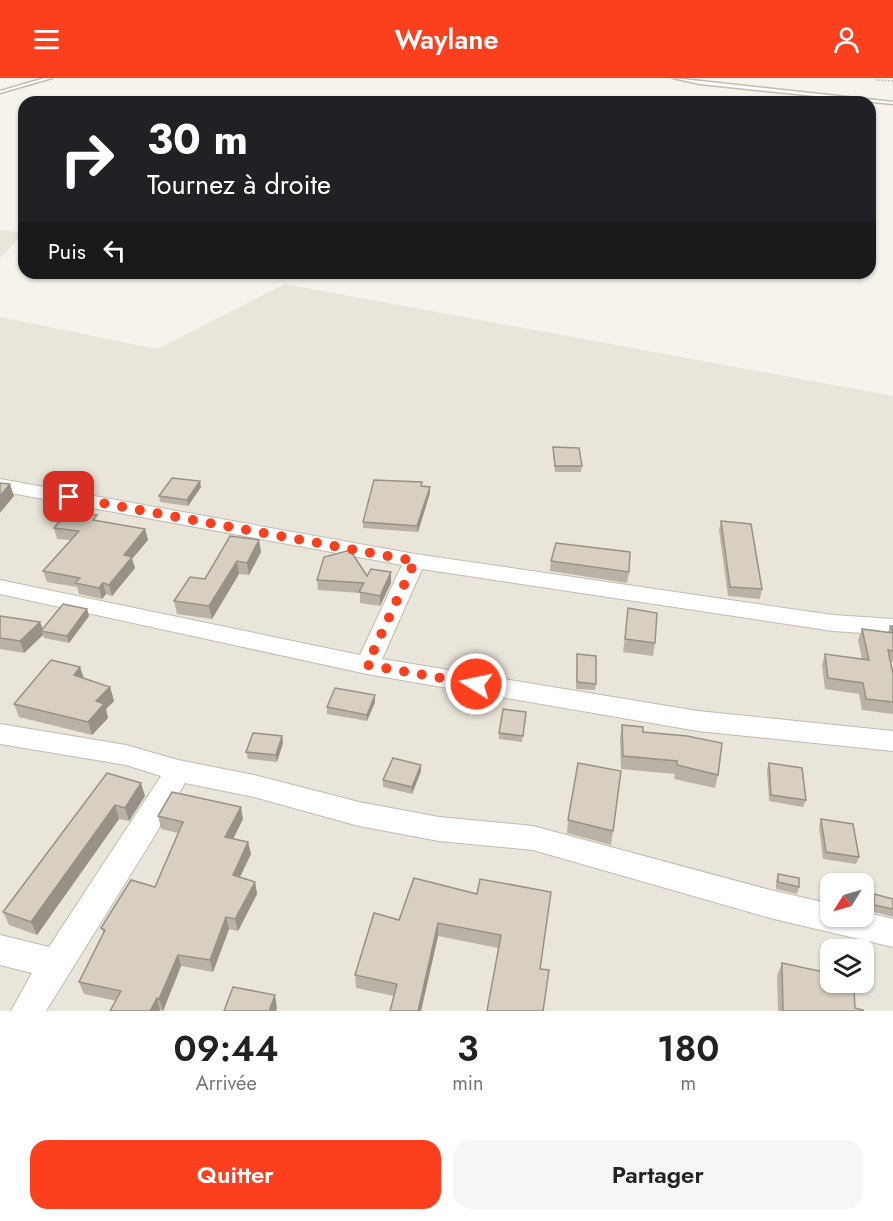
<!DOCTYPE html>
<html lang="fr">
<meta charset="utf-8">
<style>
body{margin:0;font-family:Jost,sans-serif;background:#f6f6f6;color:#222;height:100vh;display:flex;flex-direction:column;font-size:22px;white-space:nowrap}
*{box-sizing:border-box;margin:0}
p{font-size:20px;color:#767676}
.icon{flex:none;width:33px;height:33px;fill:none;stroke:currentColor;stroke-width:2;stroke-linecap:round;stroke-linejoin:round}
.map{position:relative;height:933px;overflow:hidden}
.sheet{display:flex;flex-direction:column;background:#fff;flex:1}
.sheet>*{flex:none}
.hud{position:absolute;left:18px;top:18px;width:858px;height:183px;border-radius:18px;box-shadow:0 2px 4px #0004;background:#202124;color:#fff;overflow:hidden}
.needle{width:39px;rotate:233deg}
.controls{position:absolute;left:820px;top:795px;display:grid;gap:12px}
.controls a{display:grid;place-items:center;width:54px;height:54px;border-radius:12px;background:#fff;box-shadow:0 2px 4px #0004;font-size:30px}
.pin{position:absolute;display:grid;place-items:center;width:51px;height:51px;color:#fff;margin:-26px;border-radius:12px;box-shadow:0 3px 9px #0006}
.me{position:absolute;width:66px;margin:-33px;rotate:280deg;stroke-linejoin:round;filter:drop-shadow(0 0 4px #0008)}
.turn{display:flex;align-items:center;gap:21px;height:126px;padding:0 30px;font-size:27px}
.turn .icon{width:78px;height:78px;stroke-width:2.5}
.turn b{display:block;font-size:42px;line-height:51px}
.then{display:flex;align-items:center;height:57px;padding:0 30px;background:#0003;gap:12px;font-size:22px}
.eta{display:flex;justify-content:space-evenly;align-items:center;height:102px;text-align:center}
.eta b{font-size:36px;font-weight:600;line-height:42px}
.cta{display:flex;gap:12px;margin-top:auto;padding:12px 30px}
.cta a{flex:1;height:69px;border-radius:18px;background:#fc3f1d;color:#fff;font-size:24px;font-weight:600;line-height:69px;text-align:center}
.cta a+a{background:#f6f6f6;color:#222}
header{display:flex;justify-content:space-between;align-items:center;height:78px;padding:0 30px;background:#fc3f1d;color:#fff;font-size:27px;font-weight:600}
.map>svg:first-child{display:block}
.residential{fill:#eae5da;fill-rule:evenodd}
.lines{fill:none;stroke-linecap:round;stroke-linejoin:round}
.service-casing{stroke:#c2bbae;stroke-width:3}
.minor-casing{stroke:#c2bbae;stroke-width:2}
.path{stroke:#c4b79f;stroke-width:1.5;stroke-dasharray:1.5 1.5;stroke-linecap:butt}
.service{fill:#fff;fill-rule:evenodd}
.minor{fill:#fff;fill-rule:evenodd}
.wall{fill:#bab2a6}
.shaded-wall{fill:#979187}
.building{fill:#d8cfc1;stroke:#979187;stroke-width:1.5}
.route{stroke:#fc3f1d;stroke-width:10;stroke-dasharray:0 18}
</style>
<header><svg class="icon" aria-label="menu" viewBox="0 0 24 24"><path d="M4 6h16M4 12h16M4 18h16"/></svg>Waylane<svg class="icon" aria-label="person" viewBox="0 0 24 24"><circle cx="12" cy="8" r="4"/><path d="M4 21q1-7 8-7t8 7"/></svg></header>
<div class="map">
<svg width="893" height="933" viewBox="0 0 893 933">
<rect width="100%" height="100%" fill="#f6f3ec"/>
<path class="residential" d="M0,152L24,155L0,180Z
M285,206L893,318V933H0V239L157,271ZM831,806H864V838H831ZM831,872H864V904H831Z"/>
<g class="lines">
<defs>
<path id="service" d="M45,0H52L0,15V13Z
M673,0L893,24V26L700,6Z"/>
<path id="minor" d="M0,401L415,476L833,537L893,541V557L833,553L422,491L382,581L698,633L893,653V673L698,653L367,596L0,516V502L360,577L402,487L0,413Z
M0,646L126,667L178,682L254,697L359,724L439,739L533,748L770,812L831,826V838H864V834L893,841V869L770,840L533,772L439,763L359,748L254,719L185,705L152,762L46,933H11L32,895L0,887V857L49,869L161,698L126,687L0,666Z"/>
</defs>
<use href="#service" class="service-casing"/>
<use href="#minor" class="minor-casing"/>
<path class="path" d="M876,2L893,3"/>
<use href="#service" class="service"/>
<use href="#minor" class="minor"/>
</g>
<path class="wall" d="M553,369L582,388L581,394H555L553,375Z
M422,408L430,415L418,454L363,450V444Z
M201,409L188,428L160,424L159,418Z
M99,443L145,451L148,462L132,481L135,490L112,518L106,516L102,521L79,516L77,509L47,504L43,493L71,462L57,461L54,450Z
M721,443L762,511L760,521L728,518L719,452Z
M259,462L261,474L249,497L239,496L212,541L177,536L174,523Z
M551,483L629,494L627,505L550,493Z
M367,498L391,505L380,528L360,525V515L318,512L317,502Z
M87,531L89,538L69,565L44,560L43,557L24,575L0,571V538L40,544L43,552Z
M627,543L655,565L653,578L623,574Z
M890,548H893V584H890L893,596V636L862,632L859,616L825,611L822,587L825,576L862,581L858,562L862,551L888,554Z
M577,576L596,606L595,612L576,611Z
M80,589L84,600L110,609L114,623L106,631L108,640L92,657L19,639L14,626Z
M375,624L367,643L327,636V629Z
M526,634L522,664L499,661V655Z
M622,647L643,654L718,697L715,710L674,701L675,696L621,691L620,660Z
M282,658L283,665L277,684L248,681L246,674Z
M769,685L806,722L803,729L769,723L767,692Z
M421,693L412,716L383,709V702Z
M107,695L145,718L129,743L119,741L37,857L9,847L3,834Z
M158,738L243,741L233,761L248,764L251,776L240,799L255,804L257,816L238,853L229,851L213,894L181,888L163,933L84,916L79,904L103,855L101,850L155,809L178,755L161,751Z
M821,741L859,779L856,786L823,781L819,748Z
M568,742L613,753L611,767L567,755Z
M778,796L799,809L797,816L776,811V803Z
M551,814L498,870L438,858L421,933H390L394,918L356,910L355,897L399,842L477,816Z
M874,816L893,821V839L871,833V822Z
M782,885L825,906L855,930L863,933H778L777,898Z"/>
<path class="shaded-wall" d="M200,403L201,409L188,428L187,422Z
M10,406L14,418L0,435V418Z
M430,409V415L418,454L417,448Z
M145,451L148,462L132,481L135,490L112,518L109,507L124,477Z
M259,462L261,474L249,497L247,485Z
M237,483L239,496L212,541L209,528Z
M391,494V505L380,528V518Z
M103,505L106,516L102,521L99,510Z
M87,531L89,538L69,565L67,558Z
M40,544L44,554L41,553L43,557L24,575L20,563Z
M80,589L84,602L74,597Z
M110,609L114,623L106,631L108,640L92,657L88,644L96,623Z
M375,617V624L367,643V637Z
M282,658L283,665L277,684L276,677Z
M421,687V693L412,716V709Z
M141,705L145,718L129,743L125,730Z
M115,727L119,741L37,857L31,844Z
M241,729L243,741L228,771L225,759Z
M248,764L251,776L235,809L233,797Z
M255,804L257,816L238,853L235,841Z
M226,839L229,851L213,894L210,882Z
M438,845V858L421,933H418Z
M178,877L181,888L163,933L159,921Z
M275,917L277,930L276,933H269Z
M157,920L160,933H150Z"/>
<path class="building" d="M553,369L579,370L582,388H555Z
M172,400L200,403L187,422L159,418Z
M374,402L422,404L421,408L430,409L417,448L363,444Z
M0,405L10,406L0,418Z
M68,434L97,437L93,442L145,451L124,477L132,479L109,507L103,505L99,510L75,505L80,500L43,493L79,453L54,450Z
M721,443L751,446L762,511L730,509Z
M230,458L259,462L247,485L237,483L209,528L174,523L190,499L205,501Z
M556,465L630,474L629,494L551,483Z
M350,472L367,498L371,491L391,494L380,518L359,514L364,505L317,502L324,479Z
M63,526L87,531L67,558L41,553Z
M628,530L657,535L655,565L625,561Z
M0,538L40,544L20,563L0,560Z
M890,548H893V573L888,572L893,596V624L866,621L863,605L828,600L825,576L869,582L862,551L893,555Z
M577,576L596,578V606L577,604Z
M51,582L80,589L74,597L110,609L96,623L104,626L88,644L14,626Z
M335,610L375,617L367,637L327,629Z
M503,631L526,634L523,658L499,655Z
M622,647L643,649V654L687,658L722,665L718,697L677,687V683L623,678Z
M253,655L282,658L276,677L246,674Z
M393,680L421,687L412,709L383,702Z
M578,685L621,693L613,753L568,742Z
M769,685L802,690L806,722L771,717Z
M107,695L141,705L125,730L115,727L31,844L3,834Z
M172,714L241,729L225,759L248,764L233,797L255,804L235,841L226,839L210,882L178,877L159,921L157,920L150,933H110L121,913L79,904L105,852L101,850L131,802L155,809L183,744L158,738Z
M821,741L853,746L859,779L826,774Z
M778,796L799,800V809L778,804Z
M414,800L477,816L480,801L551,814L540,891L549,892L543,933H487L501,857L438,845L418,933H390L397,906L355,897L374,835L399,842Z
M874,816L893,821V831L874,827Z
M782,885L824,894L825,906L854,912L855,930L863,932V933H783Z
M233,909L275,917L269,933H224Z"/>
<g class="lines">
<path class="route" d="M69,419L415,483L367,587L476,606"/>
</g>
</svg>
<div class="controls">
<a><svg class="needle" viewBox="-14 -14 28 28"><path d="M0-13l5 13h-10z" fill="#e53935"/><path d="M0 13l5-13h-10z" fill="#767676"/></svg></a>
<a><svg class="icon" aria-label="layers" viewBox="0 0 24 24"><path d="M12 4l9 5-9 5-9-5zM3 14l9 5 9-5"/></svg></a>
</div>
<div class="pin" style="left:69px;top:419px;background:#d93025"><svg class="icon" aria-label="arrive" viewBox="0 0 24 24"><path d="M6 21V4h12l-3 4 3 4H6"/></svg></div>
<svg class="me" style="left:476px;top:606px" viewBox="-20 -20 40 40"><circle r="17" fill="#fc3f1d" stroke="#fff" stroke-width="3"/><path d="M0-11L8 9 0 5-8 9z" fill="#fff"/></svg>
<div class="hud">
<div class="turn"><svg class="icon" aria-label="right" viewBox="0 0 24 24"><path d="M7 20v-9h11M14 6l5 5-5 5"/></svg><div><b>30 m</b>Tournez à droite</div></div>
<div class="then">Puis<svg class="icon" aria-label="left" viewBox="0 0 24 24"><path d="M17 20v-9H6M10 6l-5 5 5 5"/></svg></div>
</div>
</div>
<section class="sheet">
<div class="eta">
<div><b>09:44</b><p>Arrivée</p></div>
<div><b>3</b><p>min</p></div>
<div><b>180</b><p>m</p></div>
</div>
<div class="cta"><a>Quitter</a><a>Partager</a></div>
</section>
